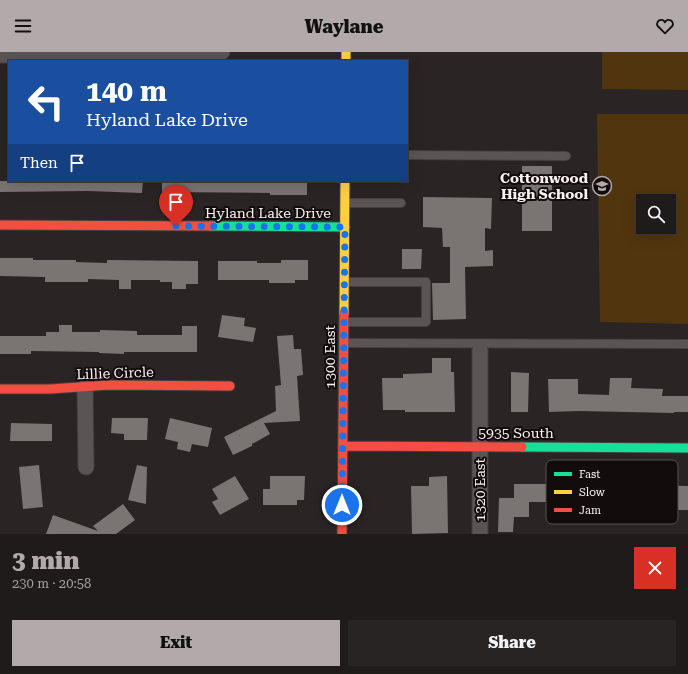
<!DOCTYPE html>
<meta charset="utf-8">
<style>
body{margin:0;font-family:"Roboto Serif",serif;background:#282424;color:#f1f3f6;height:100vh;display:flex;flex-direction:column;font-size:15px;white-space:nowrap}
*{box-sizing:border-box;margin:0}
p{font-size:13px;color:#a2a1a3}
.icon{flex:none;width:22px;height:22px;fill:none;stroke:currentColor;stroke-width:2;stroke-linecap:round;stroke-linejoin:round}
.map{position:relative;height:482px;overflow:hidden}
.side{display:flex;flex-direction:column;background:#201b1b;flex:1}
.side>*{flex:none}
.hud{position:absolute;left:8px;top:8px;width:400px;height:122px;border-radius:0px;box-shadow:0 4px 16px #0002,0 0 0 1px #3d393a;background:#1a4fa0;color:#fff;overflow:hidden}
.fabs{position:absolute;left:636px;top:142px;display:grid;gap:8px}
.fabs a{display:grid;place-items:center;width:40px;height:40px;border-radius:0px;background:#201b1b;box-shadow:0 4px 16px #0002,0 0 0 1px #3d393a;font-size:20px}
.pin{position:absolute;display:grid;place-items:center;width:34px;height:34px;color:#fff;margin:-41px -17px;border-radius:50% 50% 50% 0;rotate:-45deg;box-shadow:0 0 4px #0007}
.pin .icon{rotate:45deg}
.me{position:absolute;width:44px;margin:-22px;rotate:0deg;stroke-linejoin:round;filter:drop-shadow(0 0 3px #0008)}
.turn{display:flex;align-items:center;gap:14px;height:84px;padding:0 12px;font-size:18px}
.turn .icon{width:52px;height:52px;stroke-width:2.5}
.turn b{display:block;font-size:28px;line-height:34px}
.then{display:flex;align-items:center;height:38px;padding:0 12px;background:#0003;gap:8px;font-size:15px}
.round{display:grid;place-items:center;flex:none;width:42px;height:42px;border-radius:0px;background:#282424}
.head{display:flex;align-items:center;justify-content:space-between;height:68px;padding:0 12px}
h1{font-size:24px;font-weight:800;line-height:30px;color:#b2a9aa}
.action{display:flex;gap:8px;margin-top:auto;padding:8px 12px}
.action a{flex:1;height:46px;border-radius:0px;background:#b2a9aa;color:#111;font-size:16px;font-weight:800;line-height:46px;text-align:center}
.action a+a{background:#282424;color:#f1f3f6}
header{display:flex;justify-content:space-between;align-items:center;height:52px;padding:0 12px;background:#b2a9aa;color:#111;font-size:18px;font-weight:800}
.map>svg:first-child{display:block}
.green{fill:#51350e;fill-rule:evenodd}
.building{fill:#7a7473}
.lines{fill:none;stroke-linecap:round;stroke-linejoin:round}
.lane-casing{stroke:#453f3f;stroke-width:10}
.street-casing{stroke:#453f3f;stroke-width:17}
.fast-casing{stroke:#453f3f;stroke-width:11}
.slow-casing{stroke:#453f3f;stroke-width:11}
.jam-casing{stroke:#453f3f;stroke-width:11}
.lane{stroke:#5a5454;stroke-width:8}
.street{stroke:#5a5454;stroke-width:15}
.fast{stroke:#16e098;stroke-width:9}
.slow{stroke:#ffcf43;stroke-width:9}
.jam{stroke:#f24e42;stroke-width:9}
.route{stroke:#1a73e8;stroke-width:7;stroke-dasharray:0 12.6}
.labels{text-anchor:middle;stroke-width:4;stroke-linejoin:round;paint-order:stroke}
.poi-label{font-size:14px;font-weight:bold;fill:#fbf1f2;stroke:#120c0c;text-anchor:end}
.street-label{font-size:14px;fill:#fbf1f2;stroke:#120c0c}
.key{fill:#120c0c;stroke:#585151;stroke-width:1}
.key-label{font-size:11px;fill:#fbf1f2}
</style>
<header><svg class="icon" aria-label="menu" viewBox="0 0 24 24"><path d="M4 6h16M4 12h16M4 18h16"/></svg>Waylane<svg class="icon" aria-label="heart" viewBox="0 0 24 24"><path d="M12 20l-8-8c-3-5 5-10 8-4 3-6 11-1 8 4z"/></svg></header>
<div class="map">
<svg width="688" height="482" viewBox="0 0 688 482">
<rect width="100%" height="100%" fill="#2a2424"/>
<path class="green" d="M602,0H688V38L602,37Z
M597,62H688V272L600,270ZM643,149H669V175H643Z"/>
<path class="building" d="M522,114H552V179H522Z
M0,129H143L142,141L88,139L0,140Z
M162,129H307V143H270V141L162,140Z
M423,145L492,146L491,177L485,176V199L493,198V214L465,215L466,267L433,268L432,231H450V195H443L442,176L423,175Z
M402,197H422L421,217H402Z
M0,206H33V208H76V210L107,211V208L198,209V232H186V237H172V230H160V228H131V237H119V228L88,227V230H45V225L0,224Z
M281,208H308V228H295V231H269V228H218V209H257V211H281Z
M222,263L245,266L244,274L256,276L253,290L218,285Z
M59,273H72V280H100V278L137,279V283H182V274H197V300H124V302L99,301V300L31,299V302H0V284H46V280H59Z
M293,283L294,297H301L303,323L297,324L300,369L264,371L270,382L252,392V394L233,403L224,385L276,359L275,334L281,333L277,284Z
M432,306H451V320H454L455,360H405V358H383L382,326H403V322L432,321Z
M511,320L529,321L528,360H511Z
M610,326H632L631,336L663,337L662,344H688V360H674V361L579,359L549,360L548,327H578V342L609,343Z
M112,366H148L147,388H124V382L111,381Z
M170,366L212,376L208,395L192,392L190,400L177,397L178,390L165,387Z
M11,371L52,372V389H10Z
M39,413L43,455L23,457L19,415Z
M137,413L147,415L146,452L128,448Z
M235,424L249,447L220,463L212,450L218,447L212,437Z
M270,424H305L304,448H297V453H263V437H270Z
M447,424L448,481L412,482L411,434H429V425Z
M615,430L629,431V433L688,434V458H667V462L649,461V453H628L627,467L602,466V450H610V442L614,443Z
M514,432H578V458H559V450H529V465H514L513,480H498L499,446H514Z
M123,452L135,468L116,482H46L53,463L98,479L93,474Z"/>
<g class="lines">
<defs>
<path id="lane" d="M407,103L566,104
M346,151H401
M345,270H426V230H345
M345,291L688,292"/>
<path id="street" d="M0,3L190,4L217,2L222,0
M480,298V482
M85,335L86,415"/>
<path id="fast" d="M211,174L345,175
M522,395L688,396"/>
<path id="slow" d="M346,0V9
M344,261L345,129"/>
<path id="jam" d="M0,173L211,174
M0,337H50L109,333L230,334
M343,394L522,395
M342,482L344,261"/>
</defs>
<use href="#lane" class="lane-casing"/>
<use href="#street" class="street-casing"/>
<use href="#fast" class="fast-casing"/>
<use href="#slow" class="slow-casing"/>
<use href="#jam" class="jam-casing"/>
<use href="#lane" class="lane"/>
<use href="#street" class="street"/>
<use href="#fast" class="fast"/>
<use href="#slow" class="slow"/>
<use href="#jam" class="jam"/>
</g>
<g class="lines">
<path class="route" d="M176,174L345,175L342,453"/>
</g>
<defs>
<symbol id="school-ring" viewBox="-11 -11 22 22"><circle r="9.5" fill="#120c0c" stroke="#b2a9aa" stroke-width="1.5"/><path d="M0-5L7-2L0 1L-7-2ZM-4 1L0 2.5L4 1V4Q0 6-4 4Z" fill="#b2a9aa"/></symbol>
</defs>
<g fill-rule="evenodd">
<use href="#school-ring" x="591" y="123" width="22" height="22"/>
</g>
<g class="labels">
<g class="poi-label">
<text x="588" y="131">Cottonwood<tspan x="588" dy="16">High School</tspan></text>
</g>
<g class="street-label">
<text x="268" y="166">Hyland Lake Drive</text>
<text transform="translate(330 305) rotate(-90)" y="5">1300 East</text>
<text transform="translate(115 321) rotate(-2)" y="5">Lillie Circle</text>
<text x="516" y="386">5935 South</text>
<text transform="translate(480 438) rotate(-90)" y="5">1320 East</text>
</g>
</g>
<rect x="546" y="408" width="132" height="64" rx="6" class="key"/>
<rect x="554" y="420" width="18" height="4" fill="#16e098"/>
<rect x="554" y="438" width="18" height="4" fill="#ffcf43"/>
<rect x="554" y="456" width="18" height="4" fill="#f24e42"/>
<g class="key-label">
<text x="579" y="426">Fast</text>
<text x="579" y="444">Slow</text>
<text x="579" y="462">Jam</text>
</g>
</svg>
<div class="fabs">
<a><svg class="icon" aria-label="search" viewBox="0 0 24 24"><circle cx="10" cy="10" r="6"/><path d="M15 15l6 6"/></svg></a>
</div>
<div class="pin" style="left:176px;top:174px;background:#d93025"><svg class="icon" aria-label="arrive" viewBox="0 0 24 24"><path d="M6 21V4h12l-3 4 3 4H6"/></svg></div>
<svg class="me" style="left:342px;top:453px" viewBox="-20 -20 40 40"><circle r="17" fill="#1a73e8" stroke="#fff" stroke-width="3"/><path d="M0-11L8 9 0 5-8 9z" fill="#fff"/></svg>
<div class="hud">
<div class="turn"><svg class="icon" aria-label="left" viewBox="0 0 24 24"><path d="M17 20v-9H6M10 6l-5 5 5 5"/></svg><div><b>140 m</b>Hyland Lake Drive</div></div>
<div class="then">Then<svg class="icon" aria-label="arrive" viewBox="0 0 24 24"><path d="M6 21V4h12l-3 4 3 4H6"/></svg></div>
</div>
</div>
<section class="side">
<div class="head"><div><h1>3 min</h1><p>230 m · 20:58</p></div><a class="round" style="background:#d93025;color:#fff"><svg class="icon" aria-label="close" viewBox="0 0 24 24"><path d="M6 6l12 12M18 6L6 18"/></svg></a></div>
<div class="action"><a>Exit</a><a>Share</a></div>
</section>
